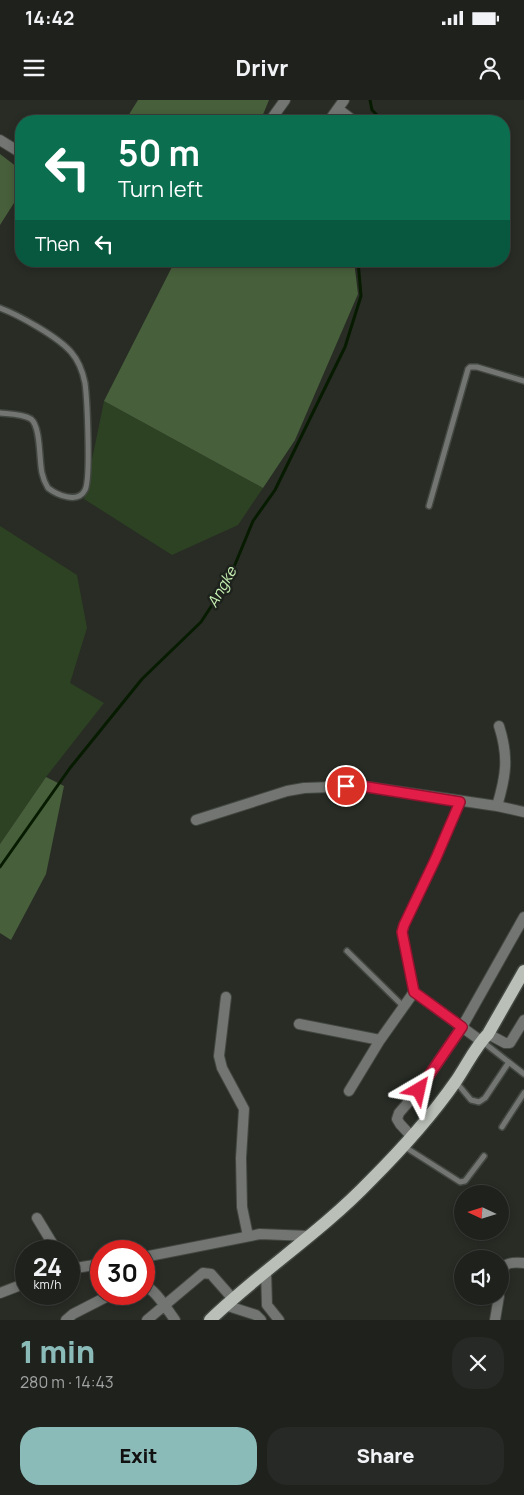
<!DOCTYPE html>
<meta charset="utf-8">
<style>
body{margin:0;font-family:Manrope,sans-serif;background:#262925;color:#f1f3f6;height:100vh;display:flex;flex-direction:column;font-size:19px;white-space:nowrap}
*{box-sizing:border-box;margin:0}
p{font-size:16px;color:#a1a3a3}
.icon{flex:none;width:28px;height:28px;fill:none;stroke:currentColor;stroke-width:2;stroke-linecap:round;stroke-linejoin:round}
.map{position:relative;height:1220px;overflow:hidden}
.panel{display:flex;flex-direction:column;background:#1e211c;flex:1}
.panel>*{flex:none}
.banner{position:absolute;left:15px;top:15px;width:495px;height:152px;border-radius:20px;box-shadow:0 2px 8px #0003,0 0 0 1px #3c3e3b;background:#0b6e4f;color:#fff;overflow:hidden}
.needle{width:32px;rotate:274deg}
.controls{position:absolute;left:454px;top:1085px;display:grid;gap:10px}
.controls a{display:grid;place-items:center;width:55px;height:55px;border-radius:50%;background:#1e211c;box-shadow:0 2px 8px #0003,0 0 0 1px #3c3e3b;font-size:25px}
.speed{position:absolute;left:15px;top:1140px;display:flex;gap:10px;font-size:25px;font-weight:700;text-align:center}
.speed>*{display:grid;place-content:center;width:65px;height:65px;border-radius:50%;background:#1e211c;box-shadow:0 2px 8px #0003,0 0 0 1px #3c3e3b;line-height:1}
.speed small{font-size:12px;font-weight:400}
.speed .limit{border:8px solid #d22;background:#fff;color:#111}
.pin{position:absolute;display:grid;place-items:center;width:42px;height:42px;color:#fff;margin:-21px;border:2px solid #fff;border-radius:50%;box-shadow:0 1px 5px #0007}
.me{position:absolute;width:55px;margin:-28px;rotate:36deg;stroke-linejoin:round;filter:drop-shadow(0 0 4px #0008)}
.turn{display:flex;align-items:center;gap:18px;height:105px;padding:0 20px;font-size:22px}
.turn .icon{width:65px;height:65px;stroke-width:2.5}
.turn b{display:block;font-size:35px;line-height:42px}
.then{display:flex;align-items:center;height:48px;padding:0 20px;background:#0003;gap:10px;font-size:19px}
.round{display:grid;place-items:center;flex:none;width:52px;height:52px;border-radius:20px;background:#262925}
.headline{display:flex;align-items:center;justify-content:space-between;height:85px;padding:0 20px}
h1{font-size:30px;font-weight:800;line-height:38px;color:#8bbbb9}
.cta{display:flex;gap:10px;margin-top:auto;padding:10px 20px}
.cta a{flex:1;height:58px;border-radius:20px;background:#8bbbb9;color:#111;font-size:20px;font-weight:800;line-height:58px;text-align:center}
.cta a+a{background:#262925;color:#f1f3f6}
.status{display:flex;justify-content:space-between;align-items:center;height:35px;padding:0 25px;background:#1e211c;direction:ltr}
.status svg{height:14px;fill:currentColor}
header{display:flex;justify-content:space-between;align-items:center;height:65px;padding:0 20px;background:#1e211c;font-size:22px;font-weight:800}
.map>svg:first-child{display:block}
.green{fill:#2d4222}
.forest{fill:#475f3b}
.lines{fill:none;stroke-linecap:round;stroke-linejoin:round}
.stream{stroke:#071b00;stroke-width:3}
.service-casing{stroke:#434741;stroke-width:8}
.minor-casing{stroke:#434741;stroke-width:12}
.primary-casing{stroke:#434741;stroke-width:15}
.service{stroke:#727571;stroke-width:5}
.minor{stroke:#727571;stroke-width:10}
.primary{stroke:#babfb8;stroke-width:12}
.route-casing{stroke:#92132f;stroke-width:12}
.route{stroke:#e11d48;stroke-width:9}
.labels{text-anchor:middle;stroke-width:5;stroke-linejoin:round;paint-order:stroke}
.water-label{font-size:15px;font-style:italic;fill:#c7f1b3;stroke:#1e221c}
</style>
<div class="status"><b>14:42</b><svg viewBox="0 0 49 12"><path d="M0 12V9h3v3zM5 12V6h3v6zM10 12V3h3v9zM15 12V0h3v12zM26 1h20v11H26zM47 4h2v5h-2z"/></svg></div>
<header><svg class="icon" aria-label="menu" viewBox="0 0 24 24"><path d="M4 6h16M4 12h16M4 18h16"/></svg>Drivr<svg class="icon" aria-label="person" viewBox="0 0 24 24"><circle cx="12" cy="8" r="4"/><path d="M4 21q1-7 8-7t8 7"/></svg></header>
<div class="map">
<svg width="524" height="1220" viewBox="0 0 524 1220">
<rect width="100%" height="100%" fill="#282c25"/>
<path class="green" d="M104,301L263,388L238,425L172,455L84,399Z
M0,426L77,475L87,528L70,583L104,603L46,677L0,744Z"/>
<path class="forest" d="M138,0H269L262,17L263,21H136L128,16Z
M0,54L21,70V92L0,125Z
M175,161H354L358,194L295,340L263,388L104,301Z
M46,677L64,686L46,774L11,840L0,833V744Z"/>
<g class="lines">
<path class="stream" d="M370,0L372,10L383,21
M0,767L70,668L142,579L201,522L229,479L253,421L275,390L345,247L361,196L358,161"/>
<defs>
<path id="service" d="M0,208C19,215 58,237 71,252C78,260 83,273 85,283C87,298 91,379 85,390C78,404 57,395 48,388C45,383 43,378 42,373C39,361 41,327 31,319C23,314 9,314 0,313
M429,406L468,269L470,267H477L524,281
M347,851L403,906
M414,892L402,832L404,825L436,758L460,702
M483,942L524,974
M456,982L471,1000L479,1002L485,998L509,962
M502,1027L524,993
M405,1047L460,1082L465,1081L484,1056"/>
<path id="minor" d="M338,9L354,21
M270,21L285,0
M329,21L344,0
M0,40L21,53
M497,706C506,676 509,657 499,626
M196,720L287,691L304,688L361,686L497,706L524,712
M226,897L219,956L222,968L244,1009L241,1058L242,1107L248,1136
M299,924L380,940
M488,934L505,943H510L524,920
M349,991L380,940L414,892L481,941
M412,1037L400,1024L397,1019L399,1013L419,990L462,927L524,817
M37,1118L57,1151
M144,1157L260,1134L309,1136
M69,1169L101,1164
M266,1171L267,1205L279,1220
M144,1186C155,1188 168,1211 175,1220
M500,1186C503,1166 502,1161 524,1163
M0,1193L26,1183
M225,1205L256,1215L261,1220
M66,1220L73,1214L112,1194
M147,1220L203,1173L211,1174L233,1199
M495,1220L499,1196"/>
<path id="primary" d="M210,1220C261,1171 321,1132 370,1081C401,1050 431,1017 456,981C467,965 475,947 488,934L524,871"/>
</defs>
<use href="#service" class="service-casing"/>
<use href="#minor" class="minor-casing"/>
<use href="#primary" class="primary-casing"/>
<use href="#service" class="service"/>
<use href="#minor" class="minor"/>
<use href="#primary" class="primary"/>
</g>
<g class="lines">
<defs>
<path id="route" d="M346,686H361L460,702L436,758L404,825L402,832L414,892L462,927L419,990"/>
</defs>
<use href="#route" class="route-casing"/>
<use href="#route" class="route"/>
</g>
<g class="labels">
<g class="water-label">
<text transform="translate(222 487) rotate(-61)" y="5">Angke</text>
</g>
</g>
</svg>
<div class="controls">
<a><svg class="needle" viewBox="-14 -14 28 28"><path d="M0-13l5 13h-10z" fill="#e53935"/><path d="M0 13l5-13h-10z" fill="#a1a3a3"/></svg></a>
<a><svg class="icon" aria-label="sound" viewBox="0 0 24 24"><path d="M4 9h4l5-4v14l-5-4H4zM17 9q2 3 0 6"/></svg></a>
</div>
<div class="speed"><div>24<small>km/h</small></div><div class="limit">30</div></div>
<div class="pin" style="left:346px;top:686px;background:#d93025"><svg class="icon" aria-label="arrive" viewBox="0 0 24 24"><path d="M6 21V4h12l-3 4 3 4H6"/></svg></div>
<svg class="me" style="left:419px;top:990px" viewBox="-20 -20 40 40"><path d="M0-17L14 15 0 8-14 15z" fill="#e11d48" stroke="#fff" stroke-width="4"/></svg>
<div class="banner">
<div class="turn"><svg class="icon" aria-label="left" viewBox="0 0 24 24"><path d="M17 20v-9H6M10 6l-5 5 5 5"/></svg><div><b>50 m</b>Turn left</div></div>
<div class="then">Then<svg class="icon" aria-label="left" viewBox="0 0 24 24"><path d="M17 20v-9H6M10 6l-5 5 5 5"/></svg></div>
</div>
</div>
<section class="panel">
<div class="headline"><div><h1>1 min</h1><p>280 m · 14:43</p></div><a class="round"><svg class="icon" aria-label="close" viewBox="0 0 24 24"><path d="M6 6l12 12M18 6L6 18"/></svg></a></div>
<div class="cta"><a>Exit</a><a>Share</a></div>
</section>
